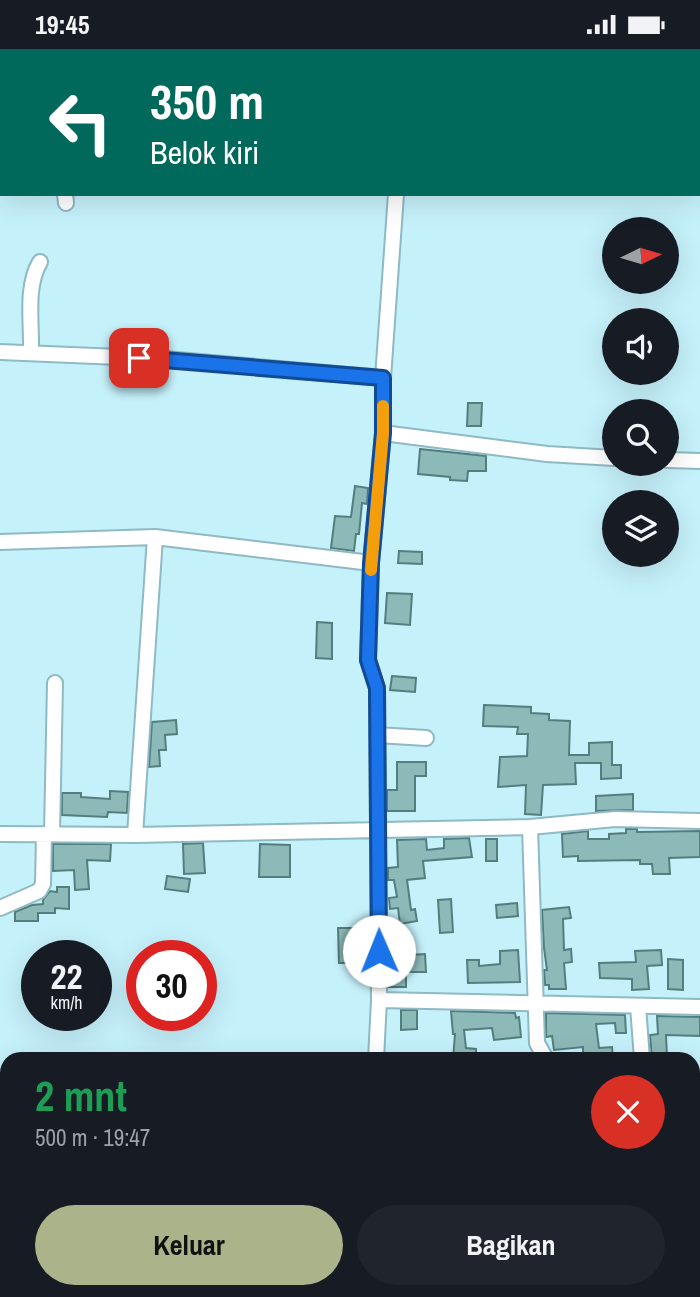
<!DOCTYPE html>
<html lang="id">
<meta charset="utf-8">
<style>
body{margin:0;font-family:"Archivo Narrow",sans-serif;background:#20242c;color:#f1f3f6;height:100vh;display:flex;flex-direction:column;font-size:26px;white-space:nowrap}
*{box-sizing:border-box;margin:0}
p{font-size:23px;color:#9ea1a6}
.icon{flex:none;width:38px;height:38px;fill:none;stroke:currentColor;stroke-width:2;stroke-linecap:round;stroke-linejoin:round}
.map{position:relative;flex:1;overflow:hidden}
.sheet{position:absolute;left:0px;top:1003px;width:700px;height:247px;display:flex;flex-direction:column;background:#171b24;border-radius:21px 21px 0 0;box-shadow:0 7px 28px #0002}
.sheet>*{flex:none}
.top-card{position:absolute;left:0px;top:0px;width:700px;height:147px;box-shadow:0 7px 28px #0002;background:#00695c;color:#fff;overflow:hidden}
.needle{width:46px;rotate:85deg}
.controls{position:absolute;left:602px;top:168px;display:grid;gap:14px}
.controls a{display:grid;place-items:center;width:77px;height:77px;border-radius:50%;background:#171b24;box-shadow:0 7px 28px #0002;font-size:35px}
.speed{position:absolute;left:21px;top:891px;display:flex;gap:14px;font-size:35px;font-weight:700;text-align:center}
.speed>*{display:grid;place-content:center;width:91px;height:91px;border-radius:50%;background:#171b24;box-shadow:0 7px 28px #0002;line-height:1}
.speed small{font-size:18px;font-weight:400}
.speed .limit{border:10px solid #d22;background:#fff;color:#111}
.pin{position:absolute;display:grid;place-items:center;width:60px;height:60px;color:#fff;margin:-30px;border-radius:14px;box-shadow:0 4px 10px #0006}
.me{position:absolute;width:77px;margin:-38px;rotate:359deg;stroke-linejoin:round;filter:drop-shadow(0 0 5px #0008)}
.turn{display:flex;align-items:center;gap:24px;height:147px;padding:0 35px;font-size:32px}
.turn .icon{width:91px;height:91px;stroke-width:2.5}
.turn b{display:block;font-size:49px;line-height:60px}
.round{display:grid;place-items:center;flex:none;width:74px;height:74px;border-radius:37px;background:#20242c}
.summary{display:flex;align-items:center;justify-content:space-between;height:119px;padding:0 35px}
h1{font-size:42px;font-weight:800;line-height:52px;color:#1e9e55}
.button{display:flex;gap:14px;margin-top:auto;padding:14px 35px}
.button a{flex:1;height:80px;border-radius:42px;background:#abb38b;color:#111;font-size:28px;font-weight:800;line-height:80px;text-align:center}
.button a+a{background:#20242c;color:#f1f3f6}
.status{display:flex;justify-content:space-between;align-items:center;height:49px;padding:0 35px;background:#171b24;direction:ltr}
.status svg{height:19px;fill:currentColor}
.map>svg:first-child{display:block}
.building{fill:#8cbab9;stroke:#547e7e;stroke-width:2}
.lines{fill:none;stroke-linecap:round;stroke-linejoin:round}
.minor-casing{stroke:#8fb9c3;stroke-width:18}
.minor{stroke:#fff;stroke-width:14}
.route-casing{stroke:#114b97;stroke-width:18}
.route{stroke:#1a73e8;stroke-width:12}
.slow{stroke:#f59e0b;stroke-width:12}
</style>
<div class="status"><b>19:45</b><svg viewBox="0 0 49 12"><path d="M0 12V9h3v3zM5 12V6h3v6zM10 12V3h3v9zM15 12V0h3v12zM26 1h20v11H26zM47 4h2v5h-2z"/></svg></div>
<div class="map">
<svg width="700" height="1248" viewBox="0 0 700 1248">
<rect width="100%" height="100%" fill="#c5f1fb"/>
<path class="building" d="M468,354H482L481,377H467Z
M420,400L486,407V422H468L467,432L450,431V428L418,425Z
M355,437L368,439L367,455L362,454L359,485H356L354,502L331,499L335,467L351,468Z
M399,502L422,503V515L398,514Z
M387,544L412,545L410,576L385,574Z
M317,573L332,574V610L316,609Z
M392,627L416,629L415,643L390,641Z
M484,656L531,658V664L549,665V671L570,672L569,706H589V694L612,693V716H621V729L601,730V714H575L576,735L543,736L541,766L525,765L526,736L498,738L500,708L527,707L528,685H517L518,678L483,677Z
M176,671L177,685L165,686L166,701H159L160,717L149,718L152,673Z
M397,713H426V727H415V762H387V741H397Z
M110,742L128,743L127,764L108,763L107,768L62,766V744H81V748L110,750Z
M633,745V761L596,762V747Z
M626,780H637V783L700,782V808L669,809L670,825H653L652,815H640V811L578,812V807L563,808L562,785L588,782V790H609V785L626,784Z
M469,789L472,808L423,812L425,829L407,831L411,861L415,860L417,872L400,875L398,859L390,860L389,849L397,848L394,831H388V819L398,818L397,791L426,790L427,801L444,799V790Z
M486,790H497V812H486Z
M203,794L205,824L184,825L183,795Z
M53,795H111L110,812L87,811L89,840L75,841L74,821L53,822Z
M260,795L290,796V828H259Z
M167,827L190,830L188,843L165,840Z
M57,838H69V860L55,859V864H38V872H15V863L32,856L43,855V851L50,842L57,843Z
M451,850L453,883L440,884L438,851Z
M517,854L518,867L497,869L496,856Z
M569,858L571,869L563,870L564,901L571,900L572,913L564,914L566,940H549V936H545L544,921H547L544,899L542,861Z
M338,879H354L355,893H352L353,914H339Z
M518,901L520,933L468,934L467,911H479V917L500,915V902Z
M661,901L662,916L647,917L649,940L632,941V930L600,929L599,914L636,913L635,902Z
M425,905L426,923H410L409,906Z
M668,910L683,911V941L668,940Z
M389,917L406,918V938H389Z
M401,961H417V980L401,981Z
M451,962L515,964L516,969L519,968L521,988L494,991L492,979L464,981L466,999L476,1000V1010H453L455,985H453Z
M546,964L625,966L626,984H616L615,974L596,975L599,999L612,998L613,1009L583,1010V998L554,1001L552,987L546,988Z
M657,967L700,968V987L666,986L667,1008L652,1009L650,986L658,985Z"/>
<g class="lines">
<defs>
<path id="minor" d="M103,0V2
M168,0V2
M388,2V0
M0,57L2,45
M0,65L2,94
M65,145L66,154
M0,303L166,310L383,329
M31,304C32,275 25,238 40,213
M383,384L547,405L614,409
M667,411L700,412
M0,493L155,488L371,514
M377,686L426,689
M530,778L537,994L546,1010
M0,785L135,786L530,778L615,770L700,772
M52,785L55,634
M135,786L155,488
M0,859L39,842L43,835L44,785
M379,951L700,958
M638,957L642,1010
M376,1010L379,951L377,639L368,611L371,514L383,384V329L396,145
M180,1242L181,1248
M628,1248L629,1242"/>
</defs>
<use href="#minor" class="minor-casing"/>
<use href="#minor" class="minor"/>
</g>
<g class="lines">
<defs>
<path id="route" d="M139,309L383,329V384L371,514L368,611L377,639L379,902"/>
</defs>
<use href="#route" class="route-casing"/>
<use href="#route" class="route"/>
<path class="slow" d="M371,521L383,384V357"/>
</g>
</svg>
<div class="controls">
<a><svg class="needle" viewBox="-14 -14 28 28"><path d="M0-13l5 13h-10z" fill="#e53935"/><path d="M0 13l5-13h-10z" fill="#9ea1a6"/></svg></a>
<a><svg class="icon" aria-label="sound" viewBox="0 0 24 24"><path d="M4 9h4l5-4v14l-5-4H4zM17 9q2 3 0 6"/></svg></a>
<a><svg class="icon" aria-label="search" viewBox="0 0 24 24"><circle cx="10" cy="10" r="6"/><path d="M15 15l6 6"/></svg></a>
<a><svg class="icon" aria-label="layers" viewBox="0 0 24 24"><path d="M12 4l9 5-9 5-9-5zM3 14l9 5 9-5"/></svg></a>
</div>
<div class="speed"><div>22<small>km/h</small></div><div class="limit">30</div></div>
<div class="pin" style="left:139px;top:309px;background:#d93025"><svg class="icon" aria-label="arrive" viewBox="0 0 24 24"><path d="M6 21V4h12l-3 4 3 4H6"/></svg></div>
<svg class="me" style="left:379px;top:902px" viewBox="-20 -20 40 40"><circle r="19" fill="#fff"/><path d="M0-13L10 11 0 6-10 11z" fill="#1a73e8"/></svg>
<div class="top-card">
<div class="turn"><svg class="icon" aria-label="left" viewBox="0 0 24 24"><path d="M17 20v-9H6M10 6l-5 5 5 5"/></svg><div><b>350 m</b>Belok kiri</div></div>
</div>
<section class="sheet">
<div class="summary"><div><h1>2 mnt</h1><p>500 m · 19:47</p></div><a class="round" style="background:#d93025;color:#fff"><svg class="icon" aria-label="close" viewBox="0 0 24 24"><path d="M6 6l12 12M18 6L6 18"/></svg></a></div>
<div class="button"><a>Keluar</a><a>Bagikan</a></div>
</section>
</div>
